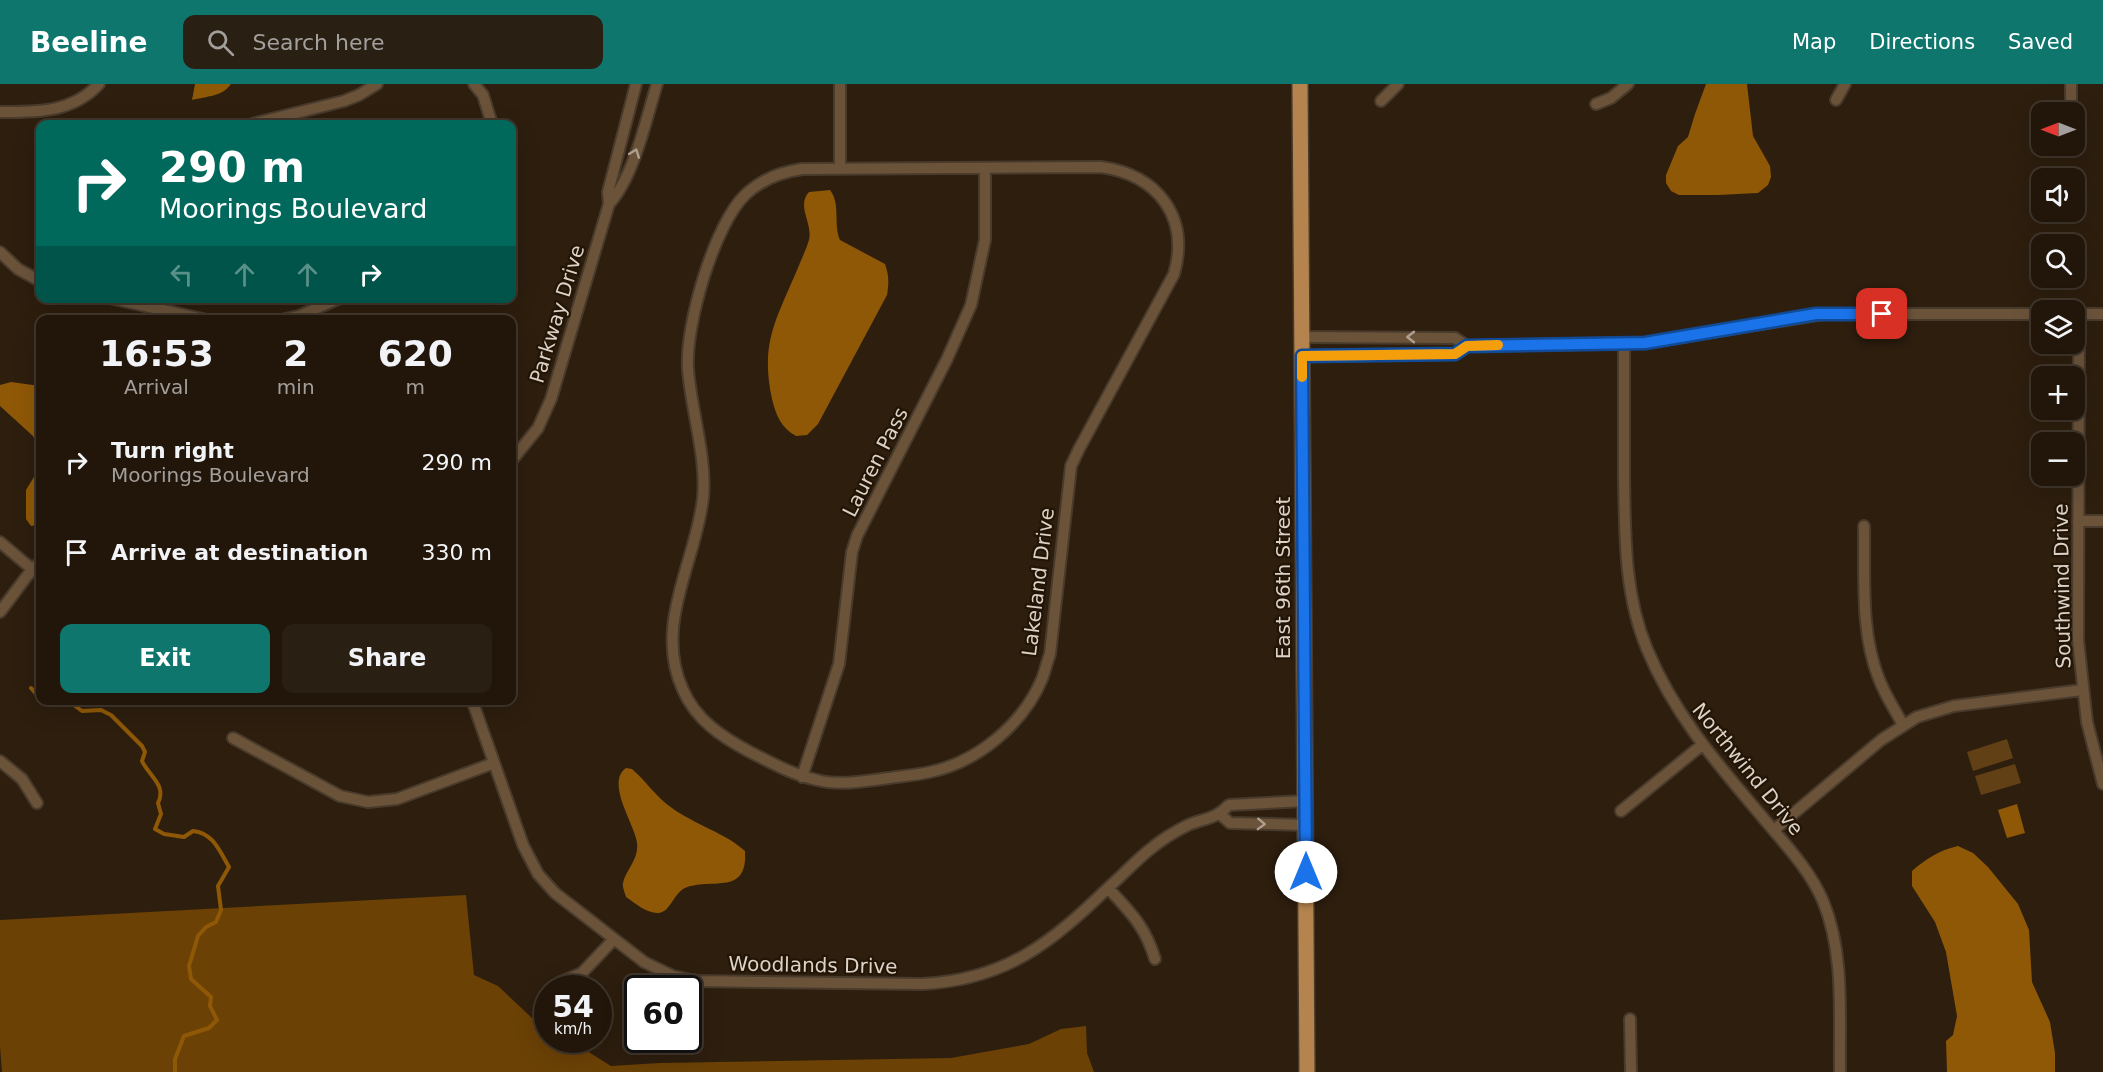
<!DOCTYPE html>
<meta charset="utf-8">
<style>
body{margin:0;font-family:"DejaVu Sans",sans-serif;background:#2a1f13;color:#f1f3f6;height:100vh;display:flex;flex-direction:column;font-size:22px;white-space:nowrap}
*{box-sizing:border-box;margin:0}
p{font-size:20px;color:#a29f9c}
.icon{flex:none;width:33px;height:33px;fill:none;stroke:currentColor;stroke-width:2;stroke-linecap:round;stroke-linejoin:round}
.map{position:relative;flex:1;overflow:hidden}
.drawer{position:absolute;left:36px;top:231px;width:480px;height:390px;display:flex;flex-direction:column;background:#22160a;border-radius:12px;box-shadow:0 6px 24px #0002,0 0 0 2px #3f352b}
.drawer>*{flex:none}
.guide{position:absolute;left:36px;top:36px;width:480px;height:183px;border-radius:12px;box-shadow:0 6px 24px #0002,0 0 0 2px #3f352b;background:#00695c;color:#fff;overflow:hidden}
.needle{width:39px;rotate:270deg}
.tools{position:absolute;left:2031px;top:18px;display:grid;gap:12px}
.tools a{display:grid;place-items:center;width:54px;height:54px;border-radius:12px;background:#22160a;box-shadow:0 6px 24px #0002,0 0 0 2px #3f352b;font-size:30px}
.speed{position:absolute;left:534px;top:891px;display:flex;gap:12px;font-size:30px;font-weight:700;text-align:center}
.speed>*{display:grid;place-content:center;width:78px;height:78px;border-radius:50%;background:#22160a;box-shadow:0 6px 24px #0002,0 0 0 2px #3f352b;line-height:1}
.speed small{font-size:15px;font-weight:400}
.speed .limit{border:3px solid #111;border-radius:9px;background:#fff;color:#111}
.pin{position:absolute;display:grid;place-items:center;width:51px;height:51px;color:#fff;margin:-26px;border-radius:12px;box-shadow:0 3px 9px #0006}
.me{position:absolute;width:66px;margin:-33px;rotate:0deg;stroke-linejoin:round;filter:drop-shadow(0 0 4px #0008)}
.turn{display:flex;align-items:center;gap:21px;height:126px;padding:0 24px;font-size:27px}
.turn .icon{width:78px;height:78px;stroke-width:2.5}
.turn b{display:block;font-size:42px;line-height:51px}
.lanes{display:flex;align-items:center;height:57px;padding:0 24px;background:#0003;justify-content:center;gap:30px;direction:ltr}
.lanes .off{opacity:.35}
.eta{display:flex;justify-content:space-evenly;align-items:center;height:102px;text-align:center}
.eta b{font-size:36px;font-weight:800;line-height:42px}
.action{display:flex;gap:12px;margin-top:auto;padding:12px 24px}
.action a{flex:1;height:69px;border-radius:12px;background:#0f766e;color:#fff;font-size:24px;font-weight:800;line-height:69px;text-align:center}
.action a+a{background:#2a1f13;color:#f1f3f6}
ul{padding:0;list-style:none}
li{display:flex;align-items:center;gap:18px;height:90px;padding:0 24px}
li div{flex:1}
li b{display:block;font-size:22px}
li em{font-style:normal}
header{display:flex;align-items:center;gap:36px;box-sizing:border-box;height:84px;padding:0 30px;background:#0f766e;color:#fff}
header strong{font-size:28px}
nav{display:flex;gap:33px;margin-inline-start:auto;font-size:21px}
.search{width:420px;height:54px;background:#2a1f13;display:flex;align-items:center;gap:15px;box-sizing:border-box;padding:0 21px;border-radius:12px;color:#a29f9c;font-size:22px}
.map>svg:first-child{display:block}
.green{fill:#624016}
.forest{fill:#6b4106}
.water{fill:#8f5807}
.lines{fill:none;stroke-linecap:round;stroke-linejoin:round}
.stream{stroke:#8f5807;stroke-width:4}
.minor-casing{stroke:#493b2c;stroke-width:14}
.primary-casing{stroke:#493b2c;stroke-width:18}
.minor{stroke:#6b533a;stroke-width:10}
.primary{stroke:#b5844e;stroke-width:15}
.oneway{stroke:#af9f8f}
.route-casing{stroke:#114b97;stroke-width:15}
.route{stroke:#1a73e8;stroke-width:10}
.slow{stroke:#f59e0b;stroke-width:10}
.labels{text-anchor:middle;stroke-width:4.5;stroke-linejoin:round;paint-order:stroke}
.street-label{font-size:20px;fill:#dcd2c8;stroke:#231505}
</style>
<header>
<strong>Beeline</strong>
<div class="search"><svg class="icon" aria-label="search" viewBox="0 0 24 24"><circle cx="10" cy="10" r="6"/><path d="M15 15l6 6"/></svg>Search here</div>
<nav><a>Map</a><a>Directions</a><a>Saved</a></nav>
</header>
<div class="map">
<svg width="2103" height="988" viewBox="0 0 2103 988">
<rect width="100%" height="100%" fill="#2d1e0e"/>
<path class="green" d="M2007,655L2013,674L1973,687L1967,668Z
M2015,680L2021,699L1981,711L1975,692Z"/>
<path class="forest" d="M466,811L474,891L498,902L532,934L547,940L548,956H571L579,962L611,982L659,979L951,974L1029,960L1061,945L1086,942L1087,969L1094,988H2L0,962V836Z"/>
<path class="water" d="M195,0H231C222,13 207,12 192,16Z
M1706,0H1747L1753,52L1770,82L1771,93L1768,101L1758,109L1718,111H1679L1671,107L1666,99V91L1678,62L1688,53L1695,30Z
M830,106C841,120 833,140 840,156L885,180C889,191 889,199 887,211L818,340L807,351L796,352C781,344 776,331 772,315C760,259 776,236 797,186C801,176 806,166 809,156C813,139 796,122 809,108Z
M11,298L40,302V368L33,352L0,322V301Z
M40,383V438L37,441L31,442L26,435V406Z
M626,684L632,685C646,697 656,713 672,724C694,740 727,750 745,767C748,813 711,793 685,804C674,809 670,828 659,829C647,830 635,819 626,813C625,809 622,803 623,799C626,785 639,776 637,759C635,740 605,699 626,684Z
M2017,720L2025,749L2007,754L1998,726Z
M1958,762L1973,769L1988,783L2018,820L2029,846L2032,898L2050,938L2055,969V988H1947L1946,957L1953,951L1957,932L1946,868L1935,838L1912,802V787C1927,774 1940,766 1958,762Z"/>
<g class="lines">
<path class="stream" d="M31,604L37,611L40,609
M67,616L82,627L101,626L111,631L142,662L145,668L142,677C149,692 167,701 158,719L161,730L155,745L164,750L184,753L193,747C213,749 219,766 229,783L218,802L221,826L216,838L206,843L198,852L189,882L191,895L211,913L210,922L217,936L209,944L184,952L175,975V988"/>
<defs>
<path id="minor" d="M474,0L483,11L492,40
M840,0V84
M2071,0V22
M1836,16L1845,0
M1381,17L1398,0
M1596,20L1611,14L1628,0
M0,28C37,28 72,29 99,0
M252,40L344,17L359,11L377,0
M1101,83C1158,91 1190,133 1174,190L1079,365L1071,382L1050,570C1047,578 1045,587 1042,595C1023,640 978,678 930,688C917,691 903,692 889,694C866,697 840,702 817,696C793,691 772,679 750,668C722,653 696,636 683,606C653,541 696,478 703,414C707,373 691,326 688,285C685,242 714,140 746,110C761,96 781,88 802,85Z
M609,120C634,93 646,35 657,0
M0,168L18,185L40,197
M110,214L207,236
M2074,230H2103
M2079,230L2078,556L2087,638L2103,700
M281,236L299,232L340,214
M1302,253L1455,254L1467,262
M1624,259C1624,303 1624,347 1624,391C1625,450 1624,510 1647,565C1674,630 1715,677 1759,729C1782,757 1809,784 1823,817C1845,870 1839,932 1840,988
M1302,272L1455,270L1467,262L1645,259L1823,230H2042
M512,376L538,344L551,315L609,120L608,108L636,0
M2078,437H2103
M1864,442C1865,492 1860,548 1879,595C1885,611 1895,626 1903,641
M0,458L32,485
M0,528L27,492L40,478
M472,616L523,761L538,790L555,809L644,878L673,892L696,897L922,900C1006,896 1051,859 1109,803C1124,790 1137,775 1153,763C1164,754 1176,747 1188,741C1205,734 1216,735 1229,721L1305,717
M233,654L340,712L368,718L397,715L494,679
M0,677L22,695L37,719
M802,693L839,580L852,468L857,452L947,275L971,221L985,156V84
M1621,727L1702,661
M1221,731L1230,739L1306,741
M1774,746L1881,656L1917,633L1954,622L2082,606
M1108,804C1131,829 1145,842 1155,875
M561,898L582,889L614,855
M1630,935L1631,988"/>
<path id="primary" d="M1300,0L1307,988"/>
</defs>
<use href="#minor" class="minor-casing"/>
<use href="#primary" class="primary-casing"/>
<use href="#minor" class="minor"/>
<use href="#primary" class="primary"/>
</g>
<defs><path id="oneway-chevron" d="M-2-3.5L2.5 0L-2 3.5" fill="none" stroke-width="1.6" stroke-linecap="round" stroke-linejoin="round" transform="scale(1.5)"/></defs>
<g class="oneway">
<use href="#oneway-chevron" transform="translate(635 69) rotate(-69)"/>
<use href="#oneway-chevron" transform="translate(1411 253) rotate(-180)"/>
<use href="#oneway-chevron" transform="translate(1261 740) rotate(2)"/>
</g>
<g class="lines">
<defs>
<path id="route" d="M1306,788L1302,272L1455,270L1467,262L1645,259L1816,230H1882"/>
</defs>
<use href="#route" class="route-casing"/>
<use href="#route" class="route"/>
<path class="slow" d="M1302,293V272L1455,270L1467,262L1498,261"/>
</g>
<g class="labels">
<g class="street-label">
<text transform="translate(557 230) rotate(-73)" y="7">Parkway Drive</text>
<text transform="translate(875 378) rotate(-63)" y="7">Lauren Pass</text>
<text transform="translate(1283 494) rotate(-90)" y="7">East 96th Street</text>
<text transform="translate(1038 498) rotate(-83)" y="7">Lakeland Drive</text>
<text transform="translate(2062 502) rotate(-91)" y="7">Southwind Drive</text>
<text transform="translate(1748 685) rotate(51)" y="7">Northwind Drive</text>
<text transform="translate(813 881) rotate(1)" y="7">Woodlands Drive</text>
</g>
</g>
</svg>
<div class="tools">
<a><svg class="needle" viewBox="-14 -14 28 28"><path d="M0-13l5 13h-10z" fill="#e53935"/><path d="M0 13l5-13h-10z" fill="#a29f9c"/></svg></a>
<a><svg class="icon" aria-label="sound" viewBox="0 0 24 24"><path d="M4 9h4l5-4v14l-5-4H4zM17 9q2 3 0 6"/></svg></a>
<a><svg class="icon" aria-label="search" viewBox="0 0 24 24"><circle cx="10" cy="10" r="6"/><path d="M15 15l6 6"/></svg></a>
<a><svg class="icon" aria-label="layers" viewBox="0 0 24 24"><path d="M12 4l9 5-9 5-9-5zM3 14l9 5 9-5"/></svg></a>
<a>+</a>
<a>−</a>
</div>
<div class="speed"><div>54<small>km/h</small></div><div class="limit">60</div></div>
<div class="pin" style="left:1882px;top:230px;background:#d93025"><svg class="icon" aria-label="arrive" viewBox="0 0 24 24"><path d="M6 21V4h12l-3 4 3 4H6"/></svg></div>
<svg class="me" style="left:1306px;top:788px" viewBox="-20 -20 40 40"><circle r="19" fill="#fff"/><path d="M0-13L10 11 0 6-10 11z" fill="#1a73e8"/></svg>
<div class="guide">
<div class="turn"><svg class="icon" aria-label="right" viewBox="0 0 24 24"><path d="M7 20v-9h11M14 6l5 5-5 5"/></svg><div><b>290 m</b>Moorings Boulevard</div></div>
<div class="lanes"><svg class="icon off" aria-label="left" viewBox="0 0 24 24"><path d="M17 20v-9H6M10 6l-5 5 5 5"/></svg><svg class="icon off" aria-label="ahead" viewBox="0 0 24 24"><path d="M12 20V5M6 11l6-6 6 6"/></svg><svg class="icon off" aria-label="ahead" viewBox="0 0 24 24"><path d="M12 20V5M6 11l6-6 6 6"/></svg><svg class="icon" aria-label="right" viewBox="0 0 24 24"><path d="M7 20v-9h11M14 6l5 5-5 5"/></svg></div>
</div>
<section class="drawer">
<div class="eta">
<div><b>16:53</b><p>Arrival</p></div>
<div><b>2</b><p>min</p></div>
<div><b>620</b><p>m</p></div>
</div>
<ul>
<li><svg class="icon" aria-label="right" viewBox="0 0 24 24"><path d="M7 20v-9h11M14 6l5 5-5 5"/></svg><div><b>Turn right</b><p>Moorings Boulevard</p></div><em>290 m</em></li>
<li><svg class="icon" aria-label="arrive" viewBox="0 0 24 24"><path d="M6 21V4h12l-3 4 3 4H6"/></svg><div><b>Arrive at destination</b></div><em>330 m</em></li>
</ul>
<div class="action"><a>Exit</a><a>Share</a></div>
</section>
</div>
